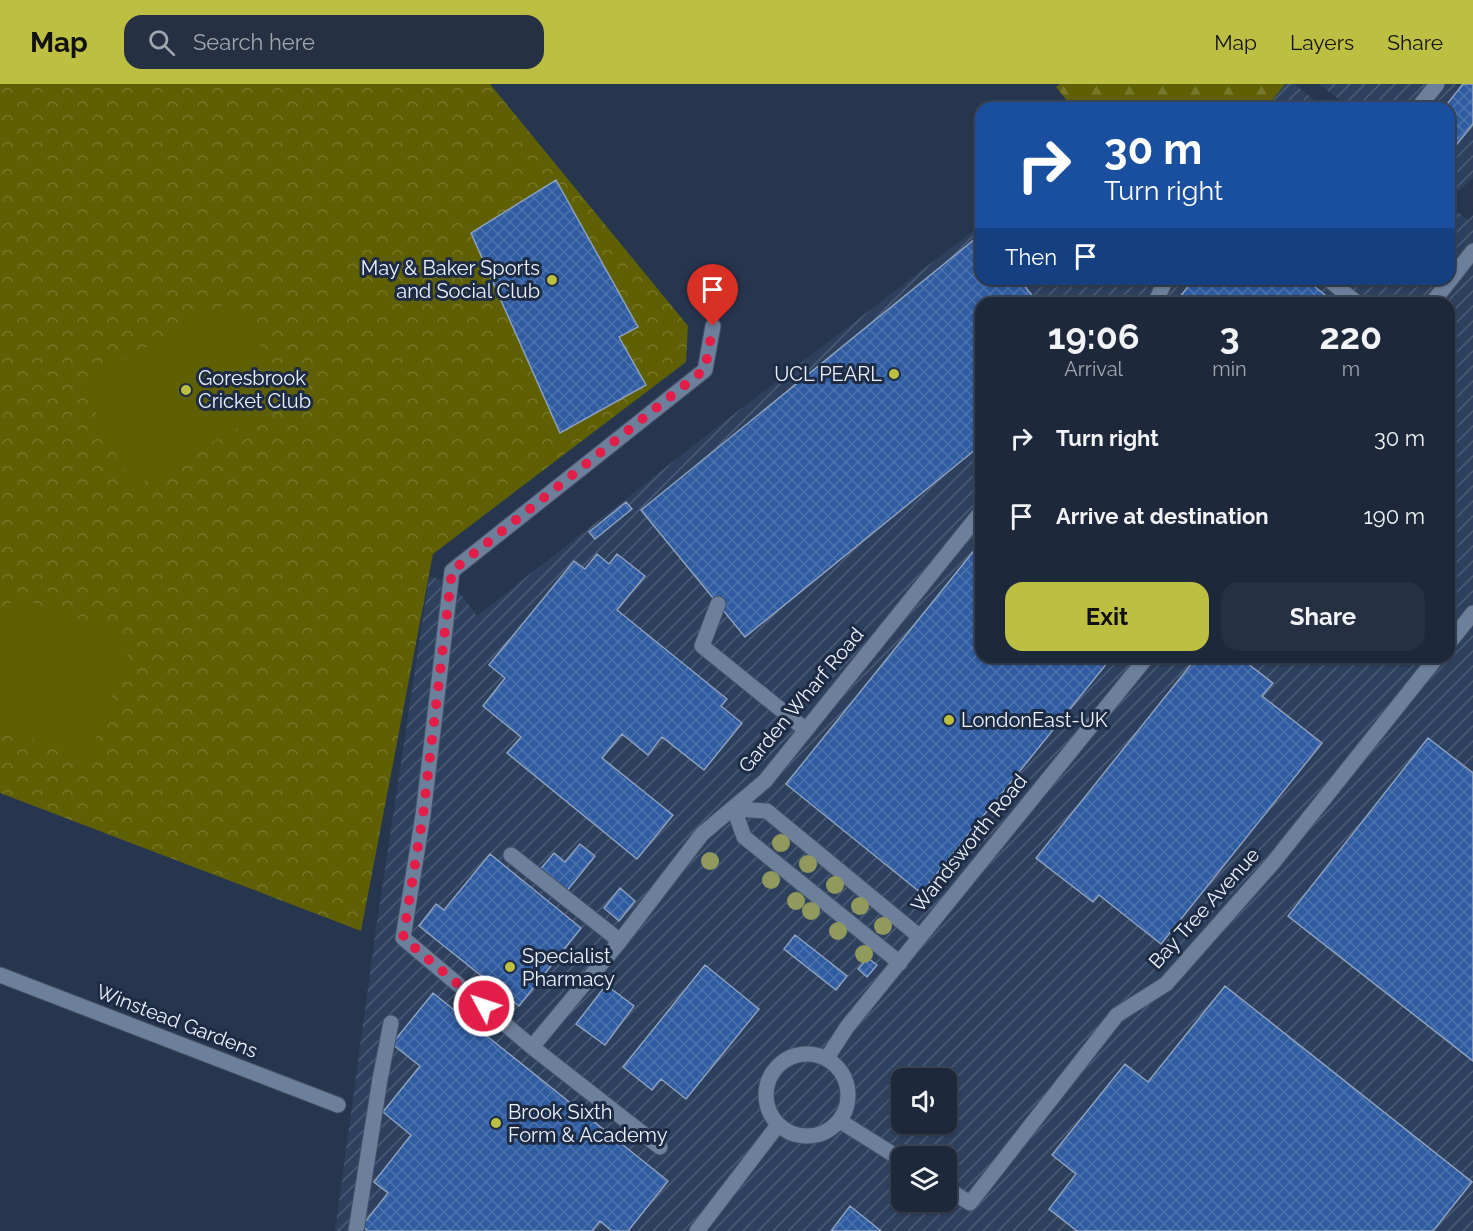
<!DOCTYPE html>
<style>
body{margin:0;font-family:Raleway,sans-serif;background:#253042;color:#f1f3f6;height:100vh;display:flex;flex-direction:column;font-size:22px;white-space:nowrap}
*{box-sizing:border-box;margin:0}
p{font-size:20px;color:#a0a6af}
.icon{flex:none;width:33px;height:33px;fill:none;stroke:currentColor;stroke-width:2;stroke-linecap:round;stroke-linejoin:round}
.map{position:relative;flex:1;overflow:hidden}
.side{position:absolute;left:975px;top:213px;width:480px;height:366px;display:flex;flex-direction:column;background:#1d283b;border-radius:18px;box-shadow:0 2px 4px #0004,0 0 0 2px #3b4455}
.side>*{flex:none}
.top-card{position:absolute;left:975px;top:18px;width:480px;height:183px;border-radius:18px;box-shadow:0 2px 4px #0004,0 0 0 2px #3b4455;background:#1a4fa0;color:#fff;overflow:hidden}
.fabs{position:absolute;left:891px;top:984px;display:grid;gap:12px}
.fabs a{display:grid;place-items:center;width:66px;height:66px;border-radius:12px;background:#1d283b;box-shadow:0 2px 4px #0004,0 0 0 2px #3b4455;font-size:30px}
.pin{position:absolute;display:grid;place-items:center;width:51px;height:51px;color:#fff;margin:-62px -26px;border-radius:50% 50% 50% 0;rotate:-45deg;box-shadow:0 0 6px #0007}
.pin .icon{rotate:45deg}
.me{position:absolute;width:66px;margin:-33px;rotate:310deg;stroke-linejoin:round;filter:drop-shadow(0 0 4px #0008)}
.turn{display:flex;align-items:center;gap:21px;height:126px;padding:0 30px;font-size:27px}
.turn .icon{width:78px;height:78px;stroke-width:2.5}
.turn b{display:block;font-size:42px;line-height:51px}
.then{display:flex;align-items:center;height:57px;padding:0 30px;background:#0003;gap:12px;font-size:22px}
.eta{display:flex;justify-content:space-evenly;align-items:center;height:102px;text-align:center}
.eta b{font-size:36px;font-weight:700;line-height:42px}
.cta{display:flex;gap:12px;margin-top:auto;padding:12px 30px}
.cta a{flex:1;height:69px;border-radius:18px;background:#bdbf43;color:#111;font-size:24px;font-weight:700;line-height:69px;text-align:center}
.cta a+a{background:#253042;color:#f1f3f6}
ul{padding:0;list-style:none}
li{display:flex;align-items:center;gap:18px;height:78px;padding:0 30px}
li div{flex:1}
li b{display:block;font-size:22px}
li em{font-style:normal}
header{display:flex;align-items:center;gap:36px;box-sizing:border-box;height:84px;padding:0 30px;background:#bdbf43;color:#111}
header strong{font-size:28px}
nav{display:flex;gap:33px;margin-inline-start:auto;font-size:21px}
.search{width:420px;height:54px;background:#253042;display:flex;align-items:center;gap:15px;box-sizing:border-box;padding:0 21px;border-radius:18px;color:#a0a6af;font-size:22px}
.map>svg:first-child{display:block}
.industrial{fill:url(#industrial-furrows);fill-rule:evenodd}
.forest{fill:url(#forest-firs)}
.park{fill:url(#park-crowns)}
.pitch{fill:#5f6003}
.building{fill:url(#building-cross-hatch);stroke:#8da0be;stroke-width:1.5}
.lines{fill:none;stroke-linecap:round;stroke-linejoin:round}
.minor-casing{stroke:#445064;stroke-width:17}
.minor{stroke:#6c7f9b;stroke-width:15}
.tree{fill:#91995c}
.route{stroke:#e11d48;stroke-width:10;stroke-dasharray:0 18}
.poi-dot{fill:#bdbf43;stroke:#1d2c44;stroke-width:2}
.labels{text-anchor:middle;stroke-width:6;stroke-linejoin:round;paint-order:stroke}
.poi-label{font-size:20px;fill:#ecf2fc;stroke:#1d2c44;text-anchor:start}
.street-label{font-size:20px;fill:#ecf2fc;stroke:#1d2c44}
</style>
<header>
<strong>Map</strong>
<div class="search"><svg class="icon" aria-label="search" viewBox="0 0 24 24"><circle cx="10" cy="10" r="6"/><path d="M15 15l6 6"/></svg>Search here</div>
<nav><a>Map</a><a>Layers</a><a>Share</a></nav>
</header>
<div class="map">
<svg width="1473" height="1147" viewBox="0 0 1473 1147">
<defs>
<pattern id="industrial-furrows" width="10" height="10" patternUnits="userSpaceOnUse" patternTransform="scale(1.5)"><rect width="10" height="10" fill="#2d405e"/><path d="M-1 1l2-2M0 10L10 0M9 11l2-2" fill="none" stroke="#4c5c76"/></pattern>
<pattern id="forest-firs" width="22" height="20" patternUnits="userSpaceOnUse" patternTransform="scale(1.5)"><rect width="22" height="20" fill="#5f6003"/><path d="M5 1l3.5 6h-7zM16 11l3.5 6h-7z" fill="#767729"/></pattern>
<pattern id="park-crowns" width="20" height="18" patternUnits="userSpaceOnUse" patternTransform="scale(1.5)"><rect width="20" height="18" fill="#5f6003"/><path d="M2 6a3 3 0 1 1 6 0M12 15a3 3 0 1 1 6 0" fill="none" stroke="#767729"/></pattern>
<pattern id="building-cross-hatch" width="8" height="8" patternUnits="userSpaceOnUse" patternTransform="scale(1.5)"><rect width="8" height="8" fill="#2f5ba1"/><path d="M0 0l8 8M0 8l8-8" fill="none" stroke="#4d73af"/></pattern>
</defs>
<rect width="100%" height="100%" fill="#27364f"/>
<path class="industrial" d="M1285,0H1294L1325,24H1266Z
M1319,0H1473V94L1459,107L1449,100V24H1350Z
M1449,121L1468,136L1473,131V1147H335L377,838L429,493L451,497L477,532L712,347L981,141V195H1449ZM981,219H1449V573H981ZM902,994H946V1040H902ZM902,1072H946V1118H902Z"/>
<path class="forest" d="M1060,0H1285L1266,24H1073L1056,3Z"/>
<path class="park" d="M0,0H490L688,242L686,278L433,470L361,847L0,709Z"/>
<path class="pitch" d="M234,215L291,314L132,404L82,299Z
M14,511L133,557L87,677L0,643V548Z"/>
<path class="building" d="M1463,0H1473V40L1449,70V24H1444Z
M556,96L638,243L619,253L646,301L560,349L471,149Z
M981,150V195H1019L1038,219H981V361L745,553L641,426Z
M1194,195H1305L1335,219H1175Z
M626,418L632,425L595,455L589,448Z
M981,458V573H1112L921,809L786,700Z
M597,470L609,480L617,470L645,492L617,526L727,615L721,622L742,639L704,686L662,653L648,671L622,650L602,674L673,731L637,775L507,669L521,653L483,622L505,594L489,581L574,477L585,485Z
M1197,573H1239L1273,599L1262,612L1322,659L1161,860L1099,811L1093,818L1036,774Z
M1428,654L1473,689V977L1288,832Z
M580,760L595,772L566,808L539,787L554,769L565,778Z
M490,770L581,844L519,922L419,842L436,820L444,826Z
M620,804L635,817L619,837L604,824Z
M795,851L847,892L836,906L784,865Z
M868,874L877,881L867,893L858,885Z
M705,881L759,925L686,1015L661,995L652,1006L623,983Z
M606,901L634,922L605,961L576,940Z
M1225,902L1472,1098L1433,1147H1077L1049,1125L1076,1090L1052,1071L1125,980L1148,998Z
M433,909L668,1097L628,1147H612L600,1137L592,1147H368L362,1142L388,1109L374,1098L411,1051L383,1028L420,982L392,960Z
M850,1122L881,1147H831Z"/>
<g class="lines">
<defs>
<path id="minor" d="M1418,24L1437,0
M1328,195L1357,219
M1155,219L1166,195
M1432,219L1473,167
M718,520L702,562L806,646
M1449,559L1473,529
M511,771L620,857
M900,879L744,753L734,725L767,727L920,853
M0,891L338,1021
M532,963L620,857L702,750L765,697L981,428
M766 1011a41 41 0 1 1 82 0a41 41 0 1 1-82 0Z
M827,974L847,943L1147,573
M840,1037L902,1076
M660,1063L532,963L403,854L423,731L452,487L705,286L713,242
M946,1104L970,1119L1117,931L1166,900L1272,780L1437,573
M356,1147L380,995L391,939
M697,1147L778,1041"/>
</defs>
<use href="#minor" class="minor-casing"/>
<use href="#minor" class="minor"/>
</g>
<g class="tree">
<circle cx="781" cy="759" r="9"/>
<circle cx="710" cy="777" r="9"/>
<circle cx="808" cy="780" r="9"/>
<circle cx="771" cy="796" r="9"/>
<circle cx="835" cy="801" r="9"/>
<circle cx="796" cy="817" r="9"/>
<circle cx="860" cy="822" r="9"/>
<circle cx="811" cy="827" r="9"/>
<circle cx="883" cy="842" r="9"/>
<circle cx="838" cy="847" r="9"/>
<circle cx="864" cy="870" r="9"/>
</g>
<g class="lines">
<path class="route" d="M484,922L403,854L423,731L452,487L705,285L713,242"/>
</g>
<g class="poi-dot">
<circle cx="552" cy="196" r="6"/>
<circle cx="894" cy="290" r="6"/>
<circle cx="186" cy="306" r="6"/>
<circle cx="949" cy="636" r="6"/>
<circle cx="510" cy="883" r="6"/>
<circle cx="496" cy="1039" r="6"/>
</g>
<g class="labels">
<g class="poi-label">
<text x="540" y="191" text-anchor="end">May &amp; Baker Sports<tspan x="540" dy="23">and Social Club</tspan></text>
<text x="882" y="297" text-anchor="end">UCL PEARL</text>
<text x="198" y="301">Goresbrook<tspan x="198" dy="23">Cricket Club</tspan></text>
<text x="961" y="643">LondonEast-UK</text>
<text x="522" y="879">Specialist<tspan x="522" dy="23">Pharmacy</tspan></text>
<text x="508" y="1035">Brook Sixth<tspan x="508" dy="23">Form &amp; Academy</tspan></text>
</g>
<g class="street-label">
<text transform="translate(801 616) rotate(-50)" y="7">Garden Wharf Road</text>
<text transform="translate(969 759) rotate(-51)" y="7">Wandsworth Road</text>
<text transform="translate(1204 824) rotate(-48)" y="7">Bay Tree Avenue</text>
<text transform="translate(177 937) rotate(21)" y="7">Winstead Gardens</text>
</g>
</g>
</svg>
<div class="fabs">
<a><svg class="icon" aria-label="sound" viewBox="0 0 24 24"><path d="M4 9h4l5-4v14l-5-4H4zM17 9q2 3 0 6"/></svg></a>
<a><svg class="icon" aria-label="layers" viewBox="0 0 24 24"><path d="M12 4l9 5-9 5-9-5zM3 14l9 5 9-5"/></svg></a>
</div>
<div class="pin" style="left:713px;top:242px;background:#d93025"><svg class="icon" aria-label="arrive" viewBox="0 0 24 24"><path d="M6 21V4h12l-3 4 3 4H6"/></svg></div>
<svg class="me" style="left:484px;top:922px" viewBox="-20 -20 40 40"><circle r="17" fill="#e11d48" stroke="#fff" stroke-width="3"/><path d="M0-11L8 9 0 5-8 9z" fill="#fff"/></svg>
<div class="top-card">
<div class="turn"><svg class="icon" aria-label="right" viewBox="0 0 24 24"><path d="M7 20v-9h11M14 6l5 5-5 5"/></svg><div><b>30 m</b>Turn right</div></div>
<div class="then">Then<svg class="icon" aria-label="arrive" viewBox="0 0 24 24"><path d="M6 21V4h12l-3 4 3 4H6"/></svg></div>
</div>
<section class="side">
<div class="eta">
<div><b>19:06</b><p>Arrival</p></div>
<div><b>3</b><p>min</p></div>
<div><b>220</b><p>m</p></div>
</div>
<ul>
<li><svg class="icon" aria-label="right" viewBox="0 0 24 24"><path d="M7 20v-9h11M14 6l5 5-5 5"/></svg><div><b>Turn right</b></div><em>30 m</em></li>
<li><svg class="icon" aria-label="arrive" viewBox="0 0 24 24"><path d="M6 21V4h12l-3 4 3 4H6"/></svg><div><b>Arrive at destination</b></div><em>190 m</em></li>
</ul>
<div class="cta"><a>Exit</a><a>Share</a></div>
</section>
</div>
